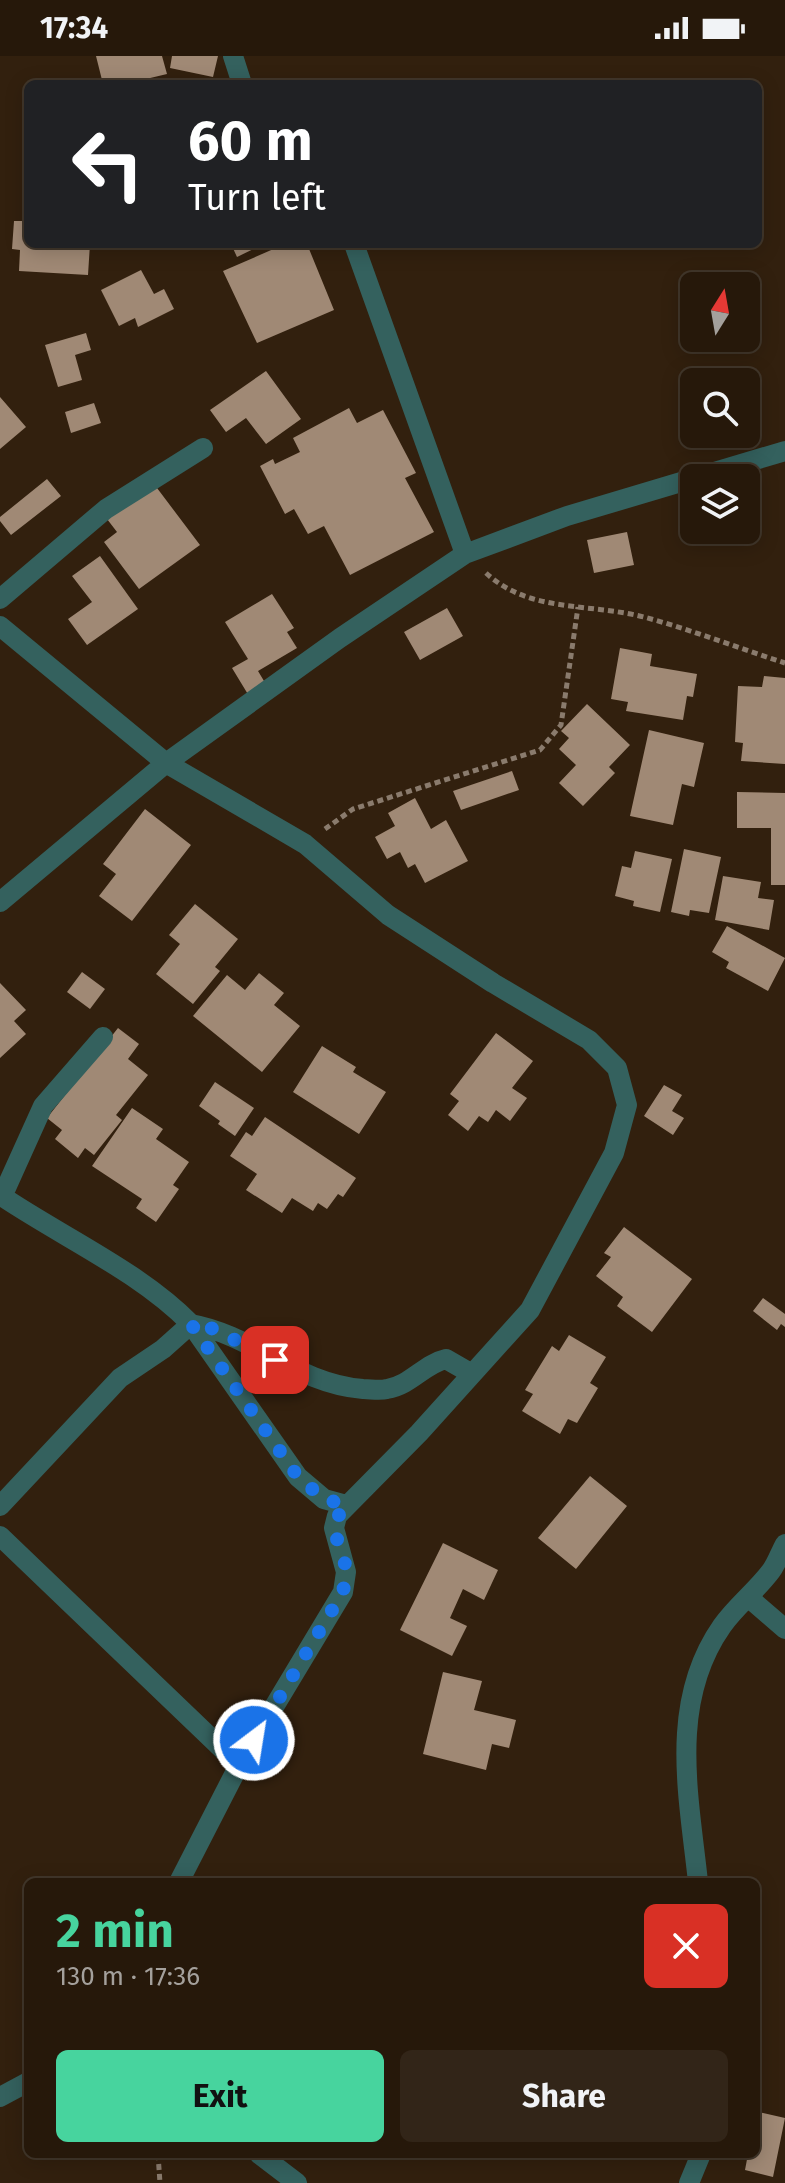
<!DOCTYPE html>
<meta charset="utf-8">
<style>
body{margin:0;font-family:"Fira Sans",sans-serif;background:#322518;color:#f1f3f6;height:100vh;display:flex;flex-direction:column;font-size:30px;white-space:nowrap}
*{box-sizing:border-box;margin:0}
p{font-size:26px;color:#a4a09c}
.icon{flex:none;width:44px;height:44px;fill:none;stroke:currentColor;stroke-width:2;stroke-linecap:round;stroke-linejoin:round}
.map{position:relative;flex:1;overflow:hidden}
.details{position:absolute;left:24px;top:1822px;width:736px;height:280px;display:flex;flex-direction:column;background:#26180a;border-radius:12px;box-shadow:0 4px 20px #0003,0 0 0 2px #42372b}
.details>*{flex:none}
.hud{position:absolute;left:24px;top:24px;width:738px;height:168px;border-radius:12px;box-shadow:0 4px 20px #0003,0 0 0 2px #42372b;background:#202124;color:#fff;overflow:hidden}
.needle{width:52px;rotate:11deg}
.tools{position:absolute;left:680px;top:216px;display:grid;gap:16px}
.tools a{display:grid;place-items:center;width:80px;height:80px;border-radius:12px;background:#26180a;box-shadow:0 4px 20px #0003,0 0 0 2px #42372b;font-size:40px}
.pin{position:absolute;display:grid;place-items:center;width:68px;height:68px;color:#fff;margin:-34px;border-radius:16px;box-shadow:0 4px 12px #0006}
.me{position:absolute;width:88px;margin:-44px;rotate:31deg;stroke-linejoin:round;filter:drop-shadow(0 0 6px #0008)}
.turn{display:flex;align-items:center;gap:28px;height:168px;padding:0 32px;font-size:36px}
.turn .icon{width:104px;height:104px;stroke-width:2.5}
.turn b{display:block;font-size:56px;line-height:68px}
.round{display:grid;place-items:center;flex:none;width:84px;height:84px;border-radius:12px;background:#322518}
.head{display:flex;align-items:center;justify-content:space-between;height:136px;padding:0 32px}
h1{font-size:48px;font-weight:700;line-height:60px;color:#47d49e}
.action{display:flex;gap:16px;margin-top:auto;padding:16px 32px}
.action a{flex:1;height:92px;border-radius:12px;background:#47d49e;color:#111;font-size:32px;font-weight:700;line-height:92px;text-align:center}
.action a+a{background:#322518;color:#f1f3f6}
.status{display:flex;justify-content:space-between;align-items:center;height:56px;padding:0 40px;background:#26180a;direction:ltr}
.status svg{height:22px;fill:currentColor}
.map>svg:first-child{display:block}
.building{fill:#a08975}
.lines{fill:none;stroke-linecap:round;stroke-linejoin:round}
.path{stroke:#8a7b6d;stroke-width:5;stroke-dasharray:6 4;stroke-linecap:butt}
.minor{stroke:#34615e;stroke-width:20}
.route{stroke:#1a73e8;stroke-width:14;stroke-dasharray:0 25.2}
</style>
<div class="status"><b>17:34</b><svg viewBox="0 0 49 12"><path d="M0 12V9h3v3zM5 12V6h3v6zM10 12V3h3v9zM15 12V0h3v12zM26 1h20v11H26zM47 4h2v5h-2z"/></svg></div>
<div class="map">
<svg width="785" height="2127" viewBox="0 0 785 2127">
<rect width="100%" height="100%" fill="#32200e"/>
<path class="building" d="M96,0H162L167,18L125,28H103Z
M172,0H218L213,21L170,12Z
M24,137L28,138V188H90L88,219L19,215L20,194L12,193L14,165H22Z
M231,188H264L237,201Z
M285,188H307L334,254L257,287L223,215Z
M141,214L154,238L164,233L174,253L138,271L135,262L119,270L101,234Z
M86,277L91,294L75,299L82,324L58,331L45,289Z
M266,315L301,363L266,388L246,362L226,376L210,354Z
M0,341L26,371L0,393Z
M94,347L101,367L71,377L65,356Z
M349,352L357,367L383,354L416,417L405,422L434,476L350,519L324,470L308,478L294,453L285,458L260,410L273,403L275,408L300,396L293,382Z
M47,423L61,440L11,479L0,465V461Z
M154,428L200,489L139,533L104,486L117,476L107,463Z
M627,476L634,509L594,517L587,484Z
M100,500L138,553L87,589L68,563L92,546L72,520Z
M272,538L294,572L287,576L297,592L258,615L267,630L249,640L232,612L248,603L225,566Z
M447,552L463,580L420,604L404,576Z
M620,592L652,598L650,610L697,618L693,641L687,640L683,664L626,655L628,646L611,643Z
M764,620L785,622V708L741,705L743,687L735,686L738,630L762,631Z
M587,648L630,689L609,711L615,717L583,750L559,727L576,709L559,693L569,682L561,675Z
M649,674L704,687L694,731L682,728L673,769L630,760Z
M512,715L519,734L461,754L453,735Z
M737,736L785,737V829H771V772H737Z
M415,742L431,773L446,764L468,805L425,827L415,808L408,812L400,796L387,803L375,781L395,770L388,757Z
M145,753L191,789L132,865L99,840L116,818L103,808Z
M684,793L721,801L709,857L690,854L689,860L671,856Z
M635,795L672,803L660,856L633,850L634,845L615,840L622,810L631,812Z
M723,820L761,826L758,842L774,844L769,874L715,864Z
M195,848L238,883L215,911L220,915L193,948L156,918L180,888L169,879Z
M727,870L785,902L768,935L726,912L729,906L712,896Z
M82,916L105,933L90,953L67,936Z
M259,917L284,937L274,949L300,970L262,1016L193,960L227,919L245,934Z
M0,927L26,954L14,965L26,978L0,1002Z
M118,972L139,988L128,1003L148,1019L116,1059L122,1064L94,1099L85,1092L78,1102L55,1083L62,1074L47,1062Z
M496,977L533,1005L512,1032L527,1042L510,1065L496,1054L488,1066L479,1060L468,1075L448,1059L459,1045L450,1038Z
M322,990L356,1011L353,1016L386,1036L359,1078L293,1036Z
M215,1026L254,1052L235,1080L218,1068L220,1065L199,1050Z
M664,1029L682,1039L672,1055L684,1062L673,1079L644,1060Z
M132,1052L163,1073L156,1083L189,1106L173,1129L179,1133L156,1166L136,1152L142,1143L92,1110Z
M265,1061L356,1122L343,1141L338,1138L327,1153L318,1147L313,1155L292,1142L282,1157L246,1134L257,1118L230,1100L246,1076L252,1080Z
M624,1171L692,1223L652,1276L617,1250L623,1241L596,1220L611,1201L604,1197Z
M763,1242L785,1258V1271L781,1268L777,1274L753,1255Z
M569,1279L606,1301L590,1327L598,1332L577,1367L568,1363L560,1378L522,1355L533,1338L525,1334L552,1290L559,1295Z
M590,1420L627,1450L576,1513L538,1482Z
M443,1487L498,1514L484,1544L463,1533L450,1562L467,1570L452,1600L400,1574Z
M443,1616L482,1625L474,1654L516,1664L509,1692L492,1688L486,1714L423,1698Z
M759,2056L785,2062L773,2121L745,2114L748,2098H756Z"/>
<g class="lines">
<path class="path" d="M486,517C529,557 590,547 644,561C692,574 738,592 785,607
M325,773L353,753L540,694L561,669L578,551
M158,2098L160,2127"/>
<path class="minor" d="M233,0L242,28
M354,188L465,498
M0,543L106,453L203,392
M0,570L166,707L305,788L388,859L493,927L589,984L617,1012L627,1049L614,1097L530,1254L419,1377L337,1460L334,1472L346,1516L343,1536L239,1709L179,1826
M0,846L166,707L340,582L465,498L567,460L785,395
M0,1139C62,1181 139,1215 191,1268L163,1293L120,1322L0,1450
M2,1141L43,1050L103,981
M346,1449L324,1443L298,1421L191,1268C253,1279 297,1328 363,1333C371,1333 379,1335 387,1333C411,1329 424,1308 446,1303L472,1318
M0,1480L239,1709
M748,1541L785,1573
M698,1826C689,1740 668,1647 722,1570C736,1550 756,1535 771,1515C777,1507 780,1497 785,1488
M0,2041L28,2026
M259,2098L297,2127
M689,2127L701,2098"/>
</g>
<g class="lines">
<path class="route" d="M254,1684L343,1536C344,1530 346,1522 346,1516C344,1487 323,1476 346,1449L324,1443L298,1421L191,1268L209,1271L275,1304"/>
</g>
</svg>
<div class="tools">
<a><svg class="needle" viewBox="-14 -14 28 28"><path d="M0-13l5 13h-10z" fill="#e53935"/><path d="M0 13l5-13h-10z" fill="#a4a09c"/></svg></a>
<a><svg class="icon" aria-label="search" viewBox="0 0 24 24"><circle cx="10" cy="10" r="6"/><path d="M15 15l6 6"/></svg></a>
<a><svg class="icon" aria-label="layers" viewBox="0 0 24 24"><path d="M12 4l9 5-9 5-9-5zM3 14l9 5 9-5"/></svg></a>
</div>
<div class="pin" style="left:275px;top:1304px;background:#d93025"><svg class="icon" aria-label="arrive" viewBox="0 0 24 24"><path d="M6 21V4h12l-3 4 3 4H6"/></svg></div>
<svg class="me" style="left:254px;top:1684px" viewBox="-20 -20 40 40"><circle r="17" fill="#1a73e8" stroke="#fff" stroke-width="3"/><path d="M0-11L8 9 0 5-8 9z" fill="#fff"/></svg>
<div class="hud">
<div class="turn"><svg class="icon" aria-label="left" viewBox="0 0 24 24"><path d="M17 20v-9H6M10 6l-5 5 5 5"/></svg><div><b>60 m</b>Turn left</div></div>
</div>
<section class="details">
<div class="head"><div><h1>2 min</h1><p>130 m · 17:36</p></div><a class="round" style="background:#d93025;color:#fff"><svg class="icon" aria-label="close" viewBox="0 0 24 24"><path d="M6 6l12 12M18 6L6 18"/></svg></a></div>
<div class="action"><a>Exit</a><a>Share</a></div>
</section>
</div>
